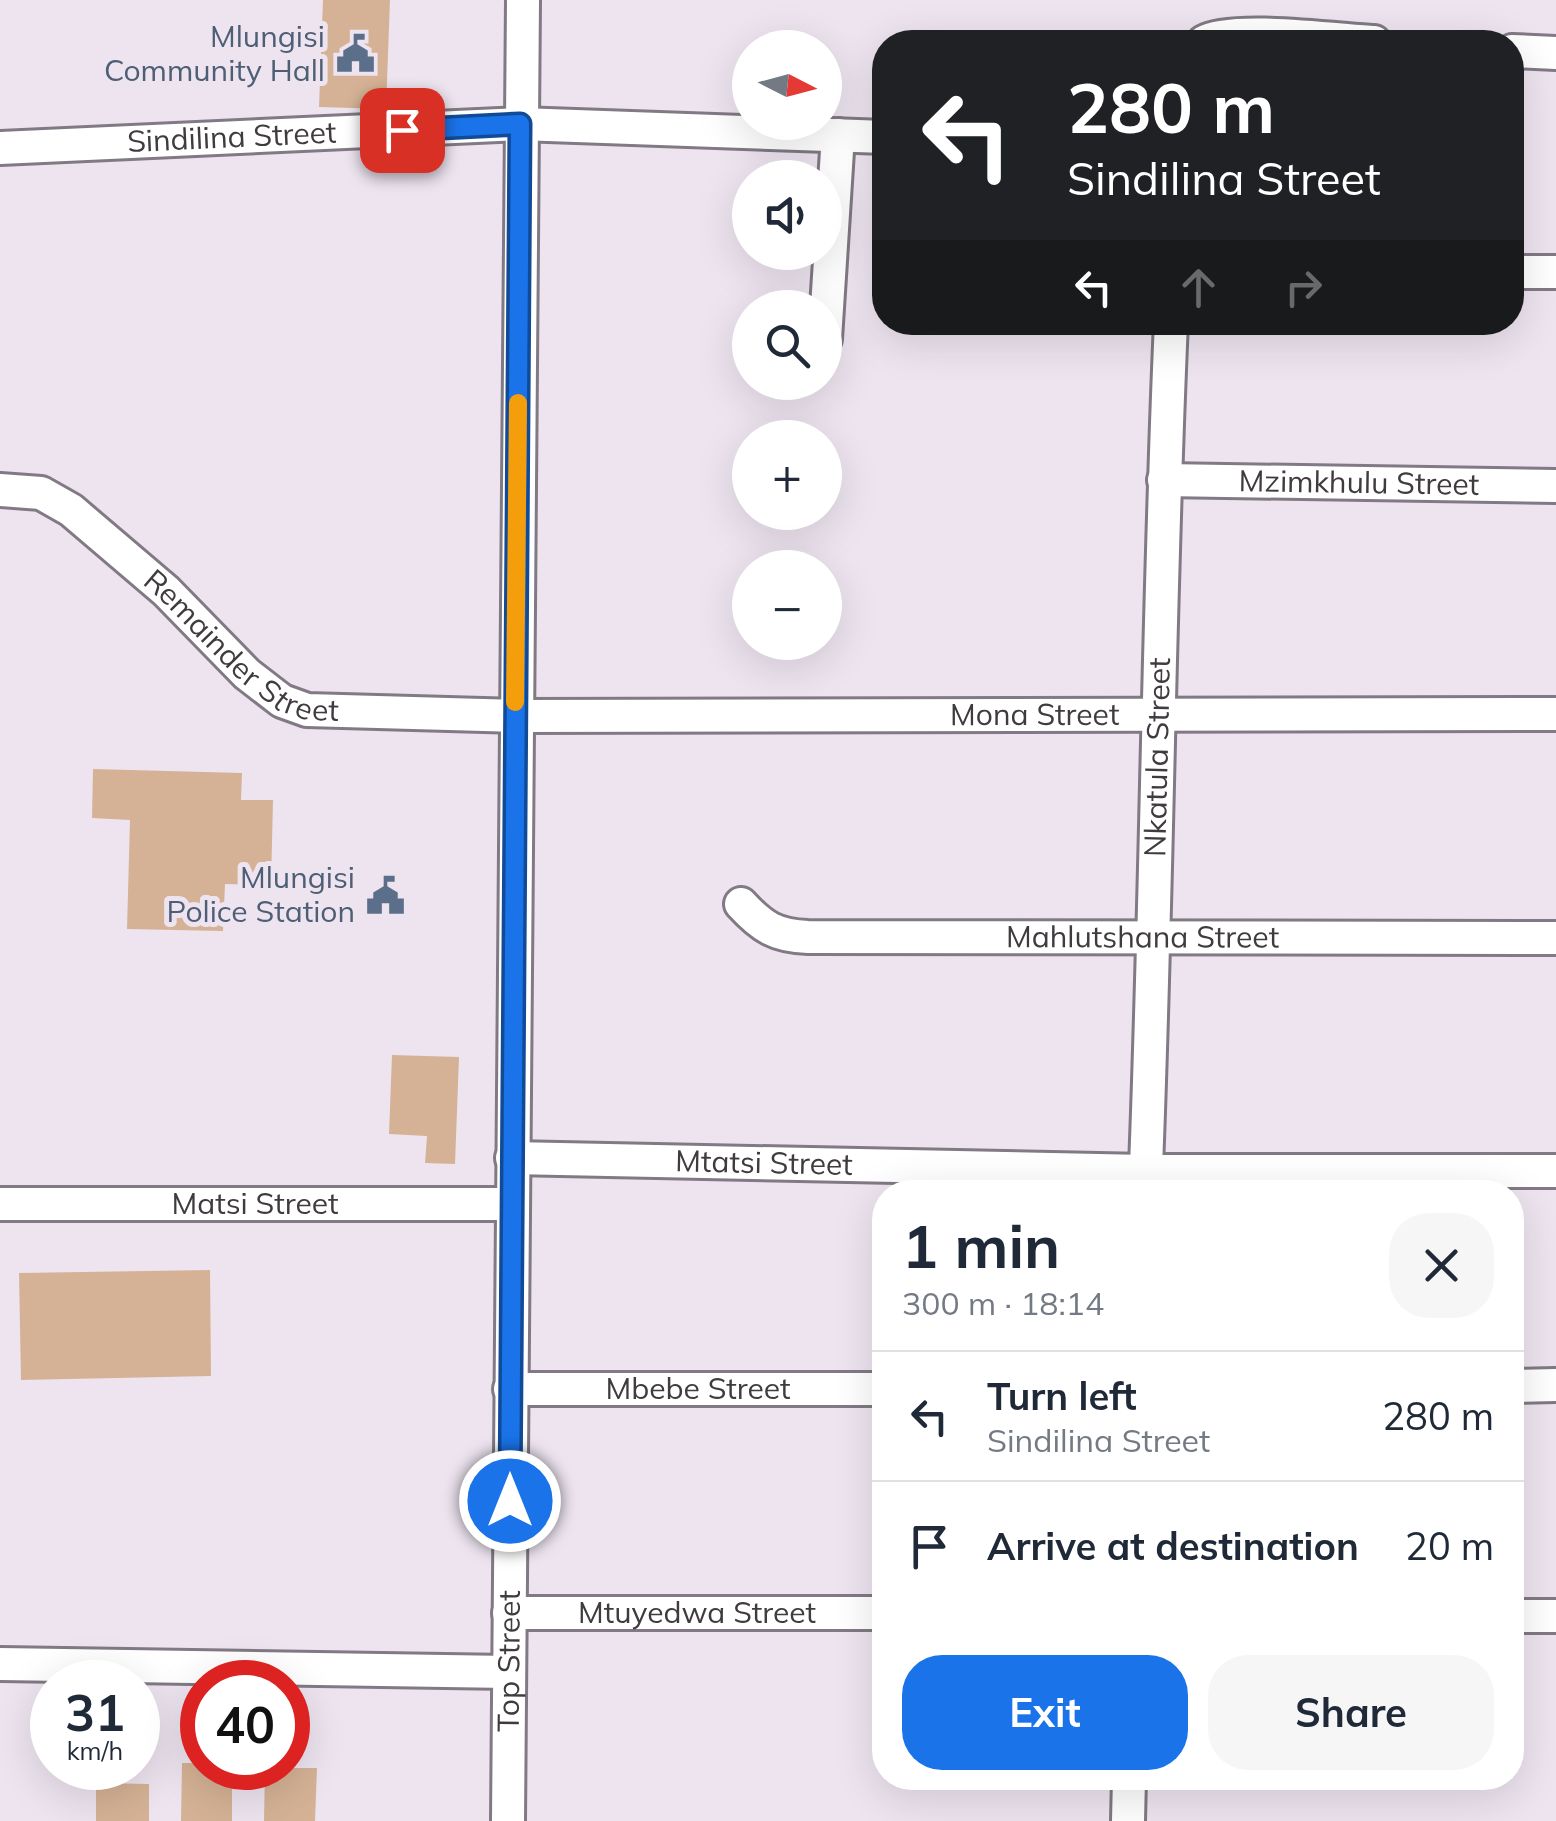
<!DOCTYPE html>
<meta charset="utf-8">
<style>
body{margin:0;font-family:Mulish,sans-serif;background:#f6f6f7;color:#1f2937;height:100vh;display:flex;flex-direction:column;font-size:38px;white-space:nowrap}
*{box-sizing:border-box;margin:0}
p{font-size:32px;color:#747a83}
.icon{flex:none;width:55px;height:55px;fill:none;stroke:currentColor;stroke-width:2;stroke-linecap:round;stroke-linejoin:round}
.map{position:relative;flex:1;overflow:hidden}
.sheet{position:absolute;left:872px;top:1180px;width:652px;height:610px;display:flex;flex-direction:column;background:#fff;border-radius:40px;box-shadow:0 10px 40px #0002}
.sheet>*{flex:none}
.top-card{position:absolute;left:872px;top:30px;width:652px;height:305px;border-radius:40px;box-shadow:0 10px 40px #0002;background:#202124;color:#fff;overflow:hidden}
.needle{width:65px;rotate:96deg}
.controls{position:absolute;left:732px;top:30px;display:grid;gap:20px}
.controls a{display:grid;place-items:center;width:110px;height:110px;border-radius:50%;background:#fff;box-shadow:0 10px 40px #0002;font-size:50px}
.speed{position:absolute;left:30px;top:1660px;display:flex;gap:20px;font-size:50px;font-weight:700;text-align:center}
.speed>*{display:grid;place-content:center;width:130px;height:130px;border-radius:50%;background:#fff;box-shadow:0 10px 40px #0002;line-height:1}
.speed small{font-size:25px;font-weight:400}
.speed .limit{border:15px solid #d22;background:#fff;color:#111}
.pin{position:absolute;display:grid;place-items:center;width:85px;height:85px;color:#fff;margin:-42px;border-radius:20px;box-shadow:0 5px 15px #0006}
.me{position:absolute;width:110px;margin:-55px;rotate:0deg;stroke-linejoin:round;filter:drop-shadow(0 0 8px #0008)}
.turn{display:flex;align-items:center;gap:35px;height:210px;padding:0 30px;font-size:45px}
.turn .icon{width:130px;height:130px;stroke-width:2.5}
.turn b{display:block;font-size:70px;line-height:85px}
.lanes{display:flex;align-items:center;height:95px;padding:0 30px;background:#0003;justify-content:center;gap:50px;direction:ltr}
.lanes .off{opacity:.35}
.round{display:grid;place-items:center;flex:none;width:105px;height:105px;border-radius:40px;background:#f6f6f7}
.summary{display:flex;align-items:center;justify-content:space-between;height:170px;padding:0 30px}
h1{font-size:60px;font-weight:700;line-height:75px}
.action{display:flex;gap:20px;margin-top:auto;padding:20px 30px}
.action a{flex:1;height:115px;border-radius:40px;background:#1a73e8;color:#fff;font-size:40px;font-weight:700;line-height:115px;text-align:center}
.action a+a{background:#f6f6f7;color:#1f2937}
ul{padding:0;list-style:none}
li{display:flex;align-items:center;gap:30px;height:130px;padding:0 30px;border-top:2px solid #e0e1e3}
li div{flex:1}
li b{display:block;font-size:38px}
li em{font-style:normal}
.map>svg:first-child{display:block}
.building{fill:#d5b295}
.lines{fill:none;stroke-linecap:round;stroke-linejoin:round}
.minor-casing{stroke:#817983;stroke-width:38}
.minor{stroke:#fff;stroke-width:32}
.route-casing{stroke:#114b97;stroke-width:25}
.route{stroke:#1a73e8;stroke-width:18}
.slow{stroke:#f59e0b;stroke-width:18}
.labels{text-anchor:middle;stroke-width:10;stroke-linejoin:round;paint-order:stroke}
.service-label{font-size:30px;fill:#4e5e75;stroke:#ede4f0;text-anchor:end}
.street-label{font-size:30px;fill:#3f3b3f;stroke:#ede4f0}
</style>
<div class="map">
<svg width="1556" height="1821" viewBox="0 0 1556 1821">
<rect width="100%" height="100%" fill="#ede4f0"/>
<path class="building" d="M323,0H390L386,109L319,107Z
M93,769L242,773L241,800H273L271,885L225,884L223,931L127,929L130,820L92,818Z
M392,1055L459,1057L455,1164L425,1163L427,1136L389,1134Z
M210,1270L211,1376L21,1380L19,1273Z
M182,1763H202V1768H232V1821H181Z
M265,1768H317L315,1821H264Z
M96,1783L149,1784V1821H96Z"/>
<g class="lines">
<defs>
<g id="minor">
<path d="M1204,42C1231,26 1337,40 1374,42"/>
<path d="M1512,51L1556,53"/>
<path id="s1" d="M0,148L520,124L885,137"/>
<path d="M1512,272H1556"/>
<path d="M825,339L838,135"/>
<path id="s2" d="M1164,480L1556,486"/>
<path id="s3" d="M0,490L41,493L71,510L166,591L247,674L282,701L307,710L515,716L1556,714"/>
<path id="s4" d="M741,904C762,927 776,936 808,937L1556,938"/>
<path id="s5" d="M512,1158L1146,1171H1556"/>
<path id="s6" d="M1145,1192C1157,903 1158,612 1171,322"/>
<path id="s7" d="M0,1204H511"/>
<path d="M1512,1386L1556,1385"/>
<path id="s8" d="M510,1389H885"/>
<path id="s9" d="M509,1613H885"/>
<path d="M1512,1616H1556"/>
<path d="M0,1664L509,1672"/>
<path id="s10" d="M508,1821L523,0"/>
<path d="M1128,1821L1129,1778"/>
</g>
</defs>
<use href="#minor" class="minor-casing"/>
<use href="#minor" class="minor"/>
</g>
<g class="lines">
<defs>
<path id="route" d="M402,130L520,124L510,1501"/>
</defs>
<use href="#route" class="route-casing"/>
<use href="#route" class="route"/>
<path class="slow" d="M515,702L518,403"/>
</g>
<defs>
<symbol id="civic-bare" viewBox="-9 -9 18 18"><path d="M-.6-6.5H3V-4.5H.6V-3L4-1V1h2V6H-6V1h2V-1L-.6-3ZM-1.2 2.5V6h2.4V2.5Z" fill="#5c6f8a" stroke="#ede4f0" stroke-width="2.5" paint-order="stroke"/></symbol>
</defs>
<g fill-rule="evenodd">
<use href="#civic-bare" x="328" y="26" width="55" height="55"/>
<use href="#civic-bare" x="358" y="868" width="55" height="55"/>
</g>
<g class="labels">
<g class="service-label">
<text x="325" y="47">Mlungisi<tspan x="325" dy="34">Community Hall</tspan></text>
<text x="355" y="888">Mlungisi<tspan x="355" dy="34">Police Station</tspan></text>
</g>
<g class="street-label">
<text dy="10" stroke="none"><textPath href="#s1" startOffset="232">Sindilina Street</textPath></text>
<text dy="10" stroke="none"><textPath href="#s2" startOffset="195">Mzimkhulu Street</textPath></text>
<text dy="10" stroke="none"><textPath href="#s3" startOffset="298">Remainder Street</textPath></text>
<text dy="10" stroke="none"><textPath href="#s3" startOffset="1115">Mona Street</textPath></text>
<text dy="10" stroke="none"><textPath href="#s6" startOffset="435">Nkatula Street</textPath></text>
<text dy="10" stroke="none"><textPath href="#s4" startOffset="412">Mahlutshana Street</textPath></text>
<text dy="10" stroke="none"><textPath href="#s5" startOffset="252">Mtatsi Street</textPath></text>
<text dy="10" stroke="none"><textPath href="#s7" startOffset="255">Matsi Street</textPath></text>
<text dy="10" stroke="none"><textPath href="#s8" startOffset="188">Mbebe Street</textPath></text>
<text dy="10" stroke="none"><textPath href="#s9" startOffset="188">Mtuyedwa Street</textPath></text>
<text dy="10" stroke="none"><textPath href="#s10" startOffset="160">Top Street</textPath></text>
</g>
</g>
</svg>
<div class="controls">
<a><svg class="needle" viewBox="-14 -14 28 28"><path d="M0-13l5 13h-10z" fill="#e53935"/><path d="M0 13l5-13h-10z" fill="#747a83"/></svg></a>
<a><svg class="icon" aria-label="sound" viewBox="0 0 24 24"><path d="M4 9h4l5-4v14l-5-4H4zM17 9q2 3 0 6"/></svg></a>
<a><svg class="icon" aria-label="search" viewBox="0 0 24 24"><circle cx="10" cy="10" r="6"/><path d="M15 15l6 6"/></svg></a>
<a>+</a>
<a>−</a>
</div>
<div class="speed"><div>31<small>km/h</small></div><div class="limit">40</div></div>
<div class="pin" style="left:402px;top:130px;background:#d93025"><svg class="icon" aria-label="arrive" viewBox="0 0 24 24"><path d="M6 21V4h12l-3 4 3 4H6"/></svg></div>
<svg class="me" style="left:510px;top:1501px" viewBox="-20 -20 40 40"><circle r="17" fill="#1a73e8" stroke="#fff" stroke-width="3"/><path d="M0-11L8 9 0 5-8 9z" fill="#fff"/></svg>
<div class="top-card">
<div class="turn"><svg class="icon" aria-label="left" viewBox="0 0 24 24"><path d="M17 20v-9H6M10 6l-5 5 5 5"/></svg><div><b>280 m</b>Sindilina Street</div></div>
<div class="lanes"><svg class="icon" aria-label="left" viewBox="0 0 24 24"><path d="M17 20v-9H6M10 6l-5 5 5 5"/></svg><svg class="icon off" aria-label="ahead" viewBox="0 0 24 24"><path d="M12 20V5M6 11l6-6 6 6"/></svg><svg class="icon off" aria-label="right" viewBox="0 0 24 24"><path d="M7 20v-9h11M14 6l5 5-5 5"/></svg></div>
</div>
<section class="sheet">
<div class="summary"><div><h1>1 min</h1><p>300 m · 18:14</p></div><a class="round"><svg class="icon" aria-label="close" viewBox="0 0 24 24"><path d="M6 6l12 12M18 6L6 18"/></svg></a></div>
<ul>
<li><svg class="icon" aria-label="left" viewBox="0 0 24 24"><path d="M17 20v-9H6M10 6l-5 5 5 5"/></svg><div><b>Turn left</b><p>Sindilina Street</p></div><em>280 m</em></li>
<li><svg class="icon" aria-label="arrive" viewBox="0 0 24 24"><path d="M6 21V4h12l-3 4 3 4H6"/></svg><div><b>Arrive at destination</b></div><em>20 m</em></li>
</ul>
<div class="action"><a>Exit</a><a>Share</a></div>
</section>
</div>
